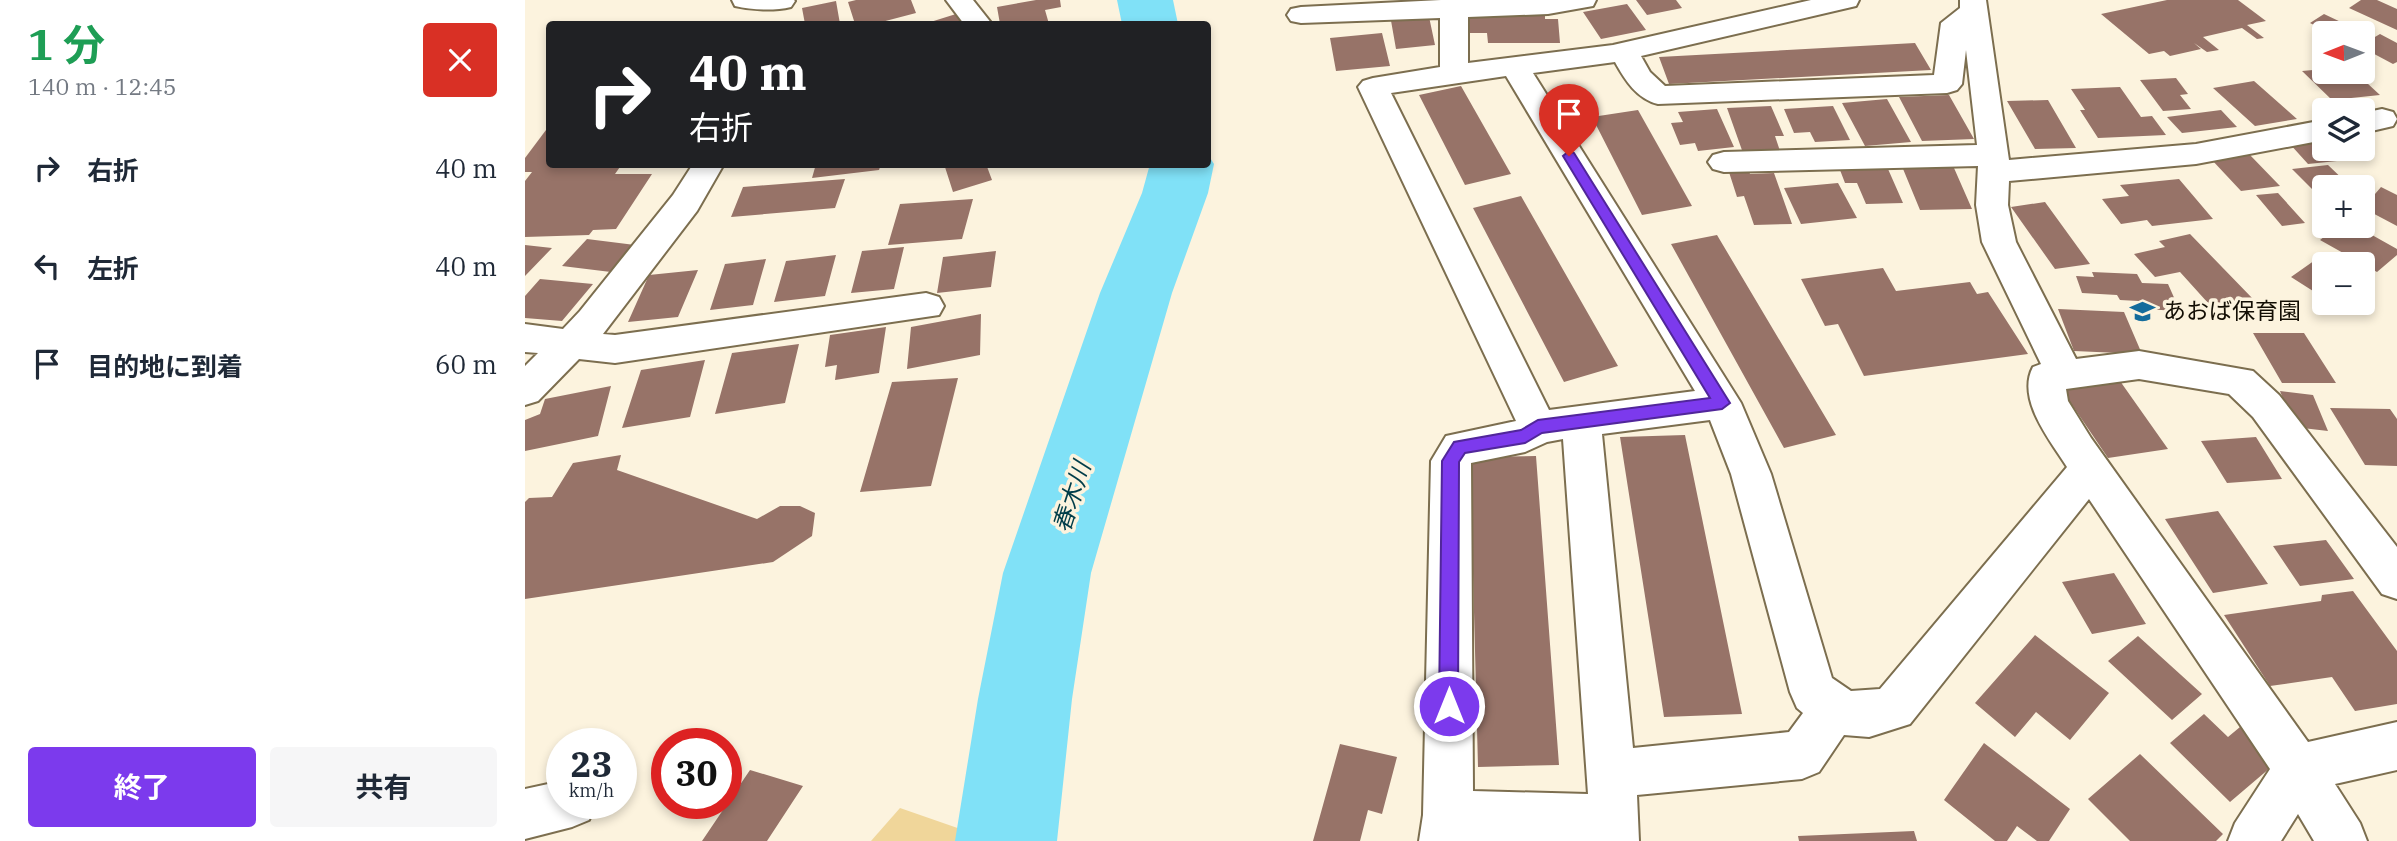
<!DOCTYPE html>
<html lang="ja">
<meta charset="utf-8">
<style>
body{margin:0;font-family:"IBM Plex Serif","Noto Sans JP",serif;background:#f6f6f7;color:#1f2937;height:100vh;display:flex;flex-direction:column;font-size:26px;white-space:nowrap}
*{box-sizing:border-box;margin:0}
p{font-size:23px;color:#747a83}
.icon{flex:none;width:38px;height:38px;fill:none;stroke:currentColor;stroke-width:2;stroke-linecap:round;stroke-linejoin:round}
.map{position:relative;flex:1;overflow:hidden}
.drawer{display:flex;flex-direction:column;background:#fff;width:525px}
.drawer>*{flex:none}
.hud{position:absolute;left:21px;top:21px;width:665px;height:147px;border-radius:7px;box-shadow:0 4px 10px #0003;background:#202124;color:#fff;overflow:hidden}
.needle{width:46px;rotate:269deg}
.controls{position:absolute;left:1787px;top:21px;display:grid;gap:14px}
.controls a{display:grid;place-items:center;width:63px;height:63px;border-radius:7px;background:#fff;box-shadow:0 4px 10px #0003;font-size:35px}
.speed{position:absolute;left:21px;top:728px;display:flex;gap:14px;font-size:35px;font-weight:700;text-align:center}
.speed>*{display:grid;place-content:center;width:91px;height:91px;border-radius:50%;background:#fff;box-shadow:0 4px 10px #0003;line-height:1}
.speed small{font-size:18px;font-weight:400}
.speed .limit{border:10px solid #d22;background:#fff;color:#111}
.pin{position:absolute;display:grid;place-items:center;width:60px;height:60px;color:#fff;margin:-72px -30px;border-radius:50% 50% 50% 0;rotate:-45deg;box-shadow:0 0 7px #0007}
.pin .icon{rotate:45deg}
.me{position:absolute;width:77px;margin:-38px;rotate:0deg;stroke-linejoin:round;filter:drop-shadow(0 0 5px #0008)}
.turn{display:flex;align-items:center;gap:24px;height:147px;padding:0 28px;font-size:32px}
.turn .icon{width:91px;height:91px;stroke-width:2.5}
.turn b{display:block;font-size:49px;line-height:60px}
.round{display:grid;place-items:center;flex:none;width:74px;height:74px;border-radius:7px;background:#f6f6f7}
.head{display:flex;align-items:center;justify-content:space-between;height:119px;padding:0 28px}
h1{font-size:42px;font-weight:700;line-height:52px;color:#1e9e55}
.cta{display:flex;gap:14px;margin-top:auto;padding:14px 28px}
.cta a{flex:1;height:80px;border-radius:7px;background:#7c3aed;color:#fff;font-size:28px;font-weight:700;line-height:80px;text-align:center}
.cta a+a{background:#f6f6f7;color:#1f2937}
ul{padding:0;list-style:none}
li{display:flex;align-items:center;gap:21px;height:98px;padding:0 28px}
li div{flex:1}
li b{display:block;font-size:26px}
li em{font-style:normal}
main{display:flex;flex:1;min-height:0}
.map>svg:first-child{display:block}
.green{fill:#f0d69a}
.lines{fill:none;stroke-linecap:round;stroke-linejoin:round}
.river{fill:#80e1f7;fill-rule:evenodd}
.building{fill:#977368}
.minor-casing{stroke:#7c6e4f;stroke-width:4}
.minor{fill:#fff;fill-rule:evenodd}
.route{fill:#7c3aed;stroke:#51269a;stroke-width:2}
.labels{text-anchor:middle;stroke-width:7;stroke-linejoin:round;paint-order:stroke}
.poi-label{font-size:23px;fill:#130e04;stroke:#fcf3de;text-anchor:start}
.water-label{font-size:24px;font-style:italic;fill:#003d49;stroke:#fcf3de}
</style>
<main>
<section class="drawer">
<div class="head"><div><h1>1 分</h1><p>140 m · 12:45</p></div><a class="round" style="background:#d93025;color:#fff"><svg class="icon" aria-label="close" viewBox="0 0 24 24"><path d="M6 6l12 12M18 6L6 18"/></svg></a></div>
<ul>
<li><svg class="icon" aria-label="right" viewBox="0 0 24 24"><path d="M7 20v-9h11M14 6l5 5-5 5"/></svg><div><b>右折</b></div><em>40 m</em></li>
<li><svg class="icon" aria-label="left" viewBox="0 0 24 24"><path d="M17 20v-9H6M10 6l-5 5 5 5"/></svg><div><b>左折</b></div><em>40 m</em></li>
<li><svg class="icon" aria-label="arrive" viewBox="0 0 24 24"><path d="M6 21V4h12l-3 4 3 4H6"/></svg><div><b>目的地に到着</b></div><em>60 m</em></li>
</ul>
<div class="cta"><a>終了</a><a>共有</a></div>
</section>
<div class="map">
<svg width="1872" height="841" viewBox="0 0 1872 841">
<rect width="100%" height="100%" fill="#fcf3de"/>
<path class="green" d="M375,808L467,840V841H346Z"/>
<g class="lines">
<path class="river" d="M592,0H648L653,24H597Z
M682,153L689,164L683,193L647,293L566,573L547,699L532,841H430L453,699L478,573L575,293L617,193L625,164H682Z"/>
</g>
<path class="building" d="M331,0H386L391,13L349,24H330L323,2Z
M511,0H535L536,7L520,10L524,24H475L472,7Z
M1111,0H1151L1157,8L1122,15Z
M1642,0H1713L1741,21L1722,25L1739,38L1732,39L1717,28L1678,37L1694,50L1682,52L1669,43L1676,49L1645,56L1639,51L1624,54L1576,14Z
M1836,0H1852L1872,9V30L1824,8Z
M311,1L315,24H280L277,8Z
M1102,4L1121,30L1076,39L1058,12Z
M903,12L910,45L871,49L865,15Z
M978,12H1020V19H1033L1035,43H963L962,33H939L938,16H978Z
M431,14L437,24H399Z
M1799,14L1839,33L1842,35L1838,38V33H1805L1785,23Z
M857,33L865,66L811,71L805,38Z
M1855,34L1872,43V62L1868,64L1838,48V44Z
M1390,43L1406,70L1144,84L1134,57Z
M1799,69V72H1830L1855,95L1807,100L1777,71Z
M1651,78L1663,94L1655,95L1666,109L1638,111L1615,80Z
M1729,81L1772,119L1730,126L1688,88Z
M936,86L986,174L940,185L894,95Z
M1595,87L1616,117L1627,116L1641,135L1573,138L1555,110H1560L1546,89Z
M1424,95L1449,139L1397,141L1374,97Z
M1362,99L1386,142L1340,146L1317,103Z
M1523,100L1551,148L1510,149L1482,101Z
M1246,106L1259,136H1250L1255,151L1218,153L1202,108Z
M1308,106L1325,140L1290,142L1285,132L1269,133L1259,109Z
M1192,109L1209,147L1173,151L1170,143L1155,145L1146,123L1158,122L1153,112Z
M1113,110L1167,206L1117,215L1067,117Z
M1696,110L1712,127L1657,133L1642,117Z
M24,126V164H97L90,174H127L91,229L68,230L64,235L0,237V181L7,172H0V158Z
M1794,141L1812,161L1783,164L1764,143Z
M1724,154L1755,186L1716,191L1686,159Z
M291,164H356L354,170L287,178Z
M419,164H461L467,180L428,192Z
M1376,164H1403L1405,168H1429L1447,209L1395,210Z
M1803,165L1826,187H1799V196H1794L1767,169Z
M1203,169H1223L1225,174L1249,173L1267,224L1229,225L1219,196L1212,197Z
M1363,169L1378,203L1341,204L1332,183H1320L1315,170Z
M320,179L310,208L206,217L218,187Z
M1654,179L1688,219L1627,226L1622,220L1596,224L1577,199L1604,196L1595,185Z
M1313,183L1332,218L1276,224L1259,188Z
M1856,187L1872,195V226L1838,208Z
M1753,193L1780,223L1757,226L1731,195Z
M996,196L1093,366L1039,382L948,208Z
M448,199L437,239L363,245L375,204Z
M1520,202L1565,264L1530,269L1486,207Z
M1813,226H1831L1872,249V255L1852,272L1795,240Z
M1665,234L1729,300L1697,307L1691,301L1683,303L1655,272L1630,277L1609,254L1640,247L1634,241Z
M1192,235L1311,435L1259,448L1146,244Z
M62,239L118,246L94,273L37,266Z
M0,245L27,248L0,276Z
M379,247L369,289L326,293L337,251Z
M471,251L466,287L412,293L418,257Z
M311,255L300,296L249,302L261,261Z
M1793,258L1804,264H1799V298L1766,277Z
M241,259L228,305L185,310L200,264Z
M1358,268L1371,291L1445,282L1452,294L1463,292L1503,354L1339,376L1313,324L1300,326L1276,279Z
M173,270L153,317L103,322L124,275Z
M1567,272L1612,274L1617,283L1643,284L1655,311L1617,309L1614,301L1595,300L1592,295L1557,293L1551,276L1569,277Z
M15,279L68,284L37,321L0,318V296Z
M1533,309L1599,312L1617,354L1549,351Z
M456,314L455,355L382,369L386,327Z
M361,327L354,373L310,380L312,365L300,367L305,335Z
M1728,333H1779L1811,383H1757Z
M274,344L260,403L190,414L207,353Z
M180,360L165,417L97,428L116,370Z
M433,378L406,486L335,492L367,382Z
M1595,381L1643,449L1583,458L1537,390Z
M86,386L73,436L0,451V420L15,414L20,399Z
M1755,391L1788,395L1803,431L1769,427Z
M1805,408L1865,409L1872,419V466L1840,465Z
M1160,435L1217,714L1139,717L1095,437Z
M1731,437L1757,479L1702,483L1676,441Z
M96,455L92,470L232,519L255,506H275L290,513L287,536L248,562L0,599V502L4,498L27,497L48,463Z
M1011,456L1034,765L953,767L945,457Z
M1693,511L1743,584L1688,593L1640,519Z
M1801,540L1829,579L1775,586L1748,546Z
M1589,573L1621,624L1567,634L1537,582Z
M1828,591L1872,651V704L1830,711L1807,677L1745,686L1699,615L1796,601L1797,595Z
M1510,635L1584,693L1545,740L1511,712L1490,737L1450,703Z
M1613,636L1677,694L1647,720L1583,661Z
M1679,714L1703,737L1715,727L1752,762L1705,802L1645,743Z
M1459,743L1545,809L1524,841H1512L1492,826L1482,841H1470L1419,800Z
M815,744L872,757L857,814L843,810L835,841H788Z
M1615,754L1698,834L1691,841H1605L1563,799Z
M225,770L278,786L242,841H177Z
M1389,831L1392,841H1274L1273,836Z"/>
<g class="lines">
<defs>
<path id="minor" d="M207,0H269L270,1L266,7C249,11 227,10 210,6Z
M421,0H448L467,24H439Z
M916,0H1071L1068,6L1023,14L943,17V63L1088,45L1286,0H1334L1331,6L1116,56L1125,72L1140,86L1409,75L1416,23L1435,8V0H1461L1484,160L1671,144L1799,120V140L1671,164L1484,181L1483,205L1491,242L1551,359L1614,351L1728,371L1754,395L1872,547V599L1857,594L1728,417L1704,394L1614,379L1541,389L1543,401L1566,438L1783,742L1872,722V770L1810,784L1835,823L1842,841H1789L1773,814L1756,841H1703L1710,823L1745,769L1564,499L1385,724L1344,737L1319,735L1294,772L1277,779L1112,795L1114,841H894L898,815L906,461L921,436L991,421L833,87L838,81L848,78L915,67V18L776,23L766,21L762,15L766,9L776,7ZM1441,50L1452,145L1199,152L1188,155L1183,162L1188,169L1199,172L1453,166L1451,205L1457,242L1516,364L1508,367C1491,399 1525,440 1542,467L1355,689L1326,691L1307,678L1246,474L1216,403L1008,73L1090,62C1100,80 1112,99 1133,104L1422,93L1432,90L1437,84ZM981,76L1170,391L1024,410L866,93ZM1185,420L1206,474L1265,692L1272,708L1278,713L1264,732L1108,748L1077,434ZM1038,439L1063,794L948,791L946,463L1000,452L1022,442Z
M1857,109L1868,112L1872,119L1868,126L1838,133V113Z
M168,164H199L172,211L78,334L90,335L401,293L414,297L419,306L414,315L90,363L54,359L13,401L0,405V366L13,353L0,352V324L38,329L55,311L148,195Z
M37,781V803H71L64,820L47,827L0,839V789Z"/>
</defs>
<use href="#minor" class="minor-casing"/>
<use href="#minor" class="minor"/>
</g>
<path class="route" d="M1044,151L1049,153L1205,403L1197,409L1017,433L1000,443L940,453L934,462L933,706L931,713L924,715L917,713L914,706L917,461L929,442L996,430L1013,420L1185,398L1038,156Z"/>
<defs>
<symbol id="school-bare" viewBox="-9 -9 18 18"><path d="M0-5L7-2L0 1L-7-2ZM-4 1L0 2.5L4 1V4Q0 6-4 4Z" fill="#146c9c" stroke="#fcf3de" stroke-width="2.5" paint-order="stroke"/></symbol>
</defs>
<g fill-rule="evenodd">
<use href="#school-bare" x="1600" y="294" width="35" height="35"/>
</g>
<g class="labels">
<g class="poi-label">
<text x="1638" y="319">あおば保育園</text>
</g>
<g class="water-label">
<text transform="translate(547 497) rotate(-72)" y="8">春木川</text>
</g>
</g>
</svg>
<div class="controls">
<a><svg class="needle" viewBox="-14 -14 28 28"><path d="M0-13l5 13h-10z" fill="#e53935"/><path d="M0 13l5-13h-10z" fill="#747a83"/></svg></a>
<a><svg class="icon" aria-label="layers" viewBox="0 0 24 24"><path d="M12 4l9 5-9 5-9-5zM3 14l9 5 9-5"/></svg></a>
<a>+</a>
<a>−</a>
</div>
<div class="speed"><div>23<small>km/h</small></div><div class="limit">30</div></div>
<div class="pin" style="left:1044px;top:156px;background:#d93025"><svg class="icon" aria-label="arrive" viewBox="0 0 24 24"><path d="M6 21V4h12l-3 4 3 4H6"/></svg></div>
<svg class="me" style="left:924px;top:706px" viewBox="-20 -20 40 40"><circle r="17" fill="#7c3aed" stroke="#fff" stroke-width="3"/><path d="M0-11L8 9 0 5-8 9z" fill="#fff"/></svg>
<div class="hud">
<div class="turn"><svg class="icon" aria-label="right" viewBox="0 0 24 24"><path d="M7 20v-9h11M14 6l5 5-5 5"/></svg><div><b>40 m</b>右折</div></div>
</div>
</div>
</main>
